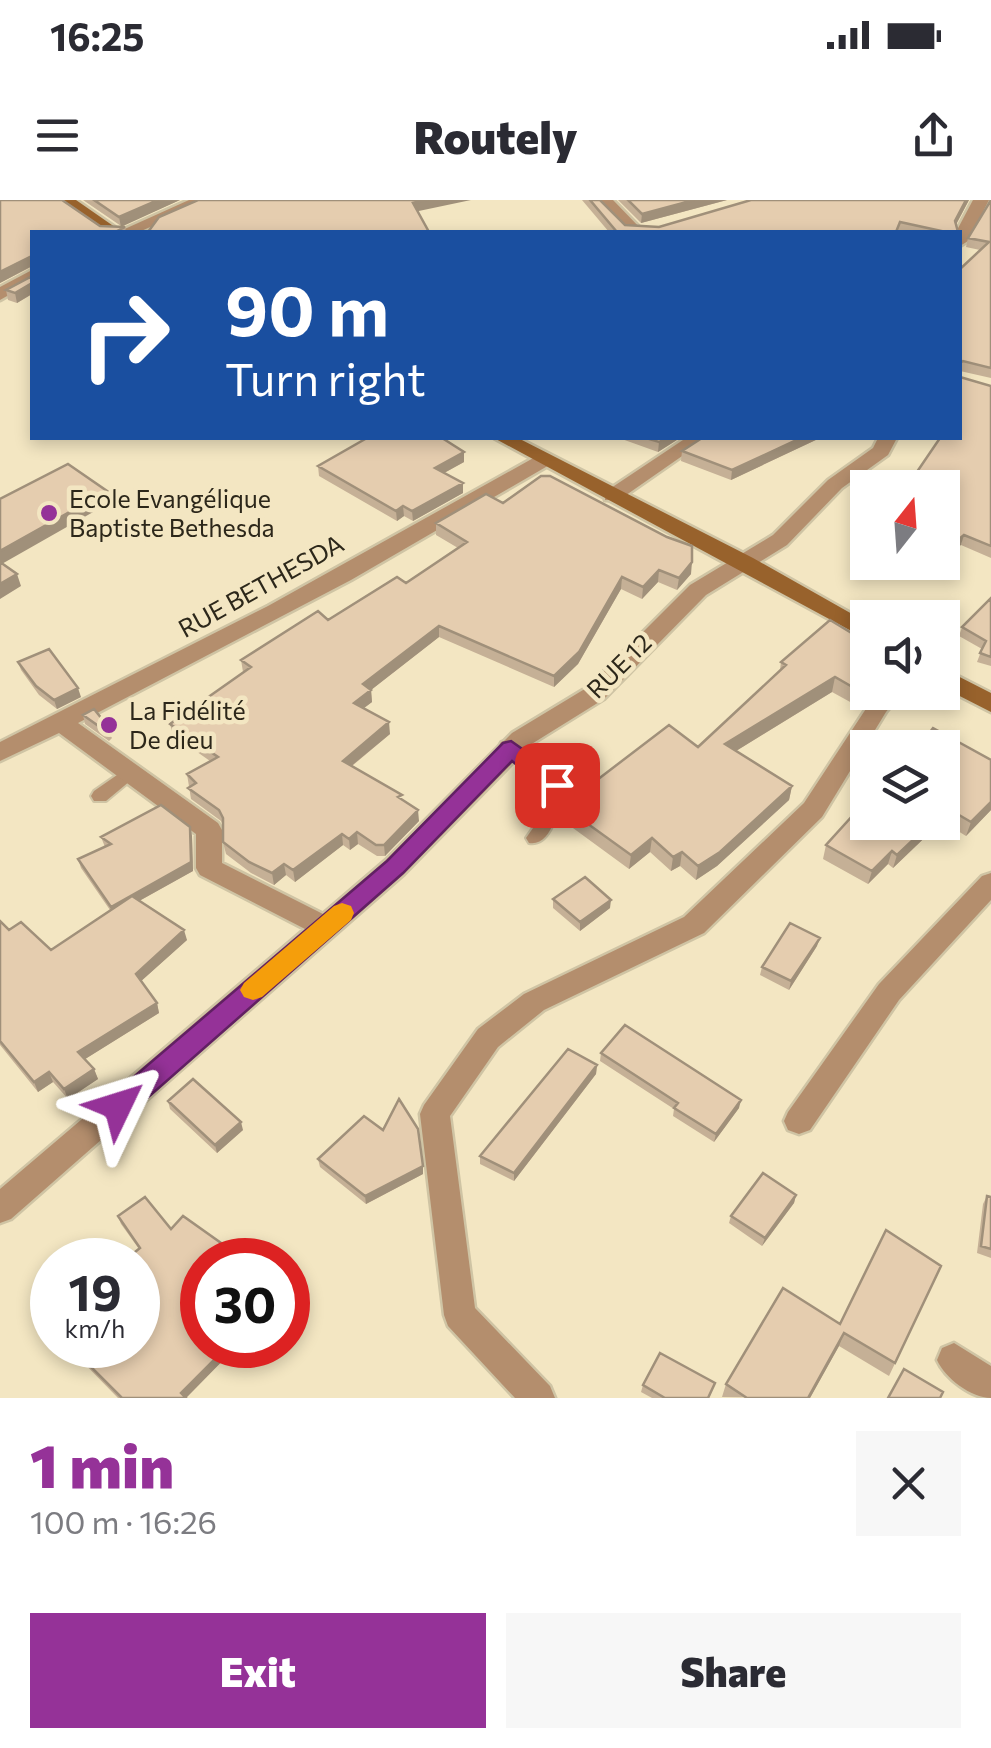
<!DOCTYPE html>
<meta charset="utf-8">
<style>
body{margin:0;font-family:Commissioner,sans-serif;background:#f7f7f7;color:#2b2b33;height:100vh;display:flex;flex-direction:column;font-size:38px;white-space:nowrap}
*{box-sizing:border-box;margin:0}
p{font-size:32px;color:#7c7c81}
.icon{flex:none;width:55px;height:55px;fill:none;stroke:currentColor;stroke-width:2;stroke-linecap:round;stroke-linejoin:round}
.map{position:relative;height:1198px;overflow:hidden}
.drawer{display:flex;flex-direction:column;background:#fff;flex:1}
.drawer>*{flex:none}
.banner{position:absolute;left:30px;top:30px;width:932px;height:210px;border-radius:0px;box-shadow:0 5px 15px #0003;background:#1a4fa0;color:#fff;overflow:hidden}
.needle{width:65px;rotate:17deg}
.fabs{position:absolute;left:850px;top:270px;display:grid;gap:20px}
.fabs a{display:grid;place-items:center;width:110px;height:110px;border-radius:0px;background:#fff;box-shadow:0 5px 15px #0003;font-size:50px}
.speed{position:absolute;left:30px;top:1038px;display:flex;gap:20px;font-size:50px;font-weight:700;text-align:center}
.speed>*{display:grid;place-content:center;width:130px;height:130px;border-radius:50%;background:#fff;box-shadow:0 5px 15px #0003;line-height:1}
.speed small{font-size:25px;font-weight:400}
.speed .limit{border:15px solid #d22;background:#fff;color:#111}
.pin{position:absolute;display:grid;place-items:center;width:85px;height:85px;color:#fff;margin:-42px;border-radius:20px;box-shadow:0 5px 15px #0006}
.me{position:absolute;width:110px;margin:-55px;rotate:49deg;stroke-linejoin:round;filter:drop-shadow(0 0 8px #0008)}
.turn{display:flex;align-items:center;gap:35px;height:210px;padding:0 30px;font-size:45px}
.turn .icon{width:130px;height:130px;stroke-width:2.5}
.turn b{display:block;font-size:70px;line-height:85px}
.round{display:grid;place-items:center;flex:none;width:105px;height:105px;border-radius:0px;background:#f7f7f7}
.summary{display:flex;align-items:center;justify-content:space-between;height:170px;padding:0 30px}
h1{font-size:60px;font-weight:800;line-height:75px;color:#953298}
.action{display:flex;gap:20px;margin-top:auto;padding:20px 30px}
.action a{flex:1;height:115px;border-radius:0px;background:#953298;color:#fff;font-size:40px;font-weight:800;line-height:115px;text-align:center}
.action a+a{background:#f7f7f7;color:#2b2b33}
.status{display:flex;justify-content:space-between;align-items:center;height:70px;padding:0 50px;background:#fff;direction:ltr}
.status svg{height:28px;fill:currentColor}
header{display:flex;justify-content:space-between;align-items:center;height:130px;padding:0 30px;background:#fff;font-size:45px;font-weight:800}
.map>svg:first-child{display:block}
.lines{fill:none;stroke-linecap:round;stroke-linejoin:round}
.service-casing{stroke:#cfc4a4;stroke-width:4}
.minor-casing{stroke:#cfc4a4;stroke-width:5}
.secondary-casing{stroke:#cfc4a4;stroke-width:5}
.service{fill:#b48e6d;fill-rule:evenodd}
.minor{fill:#b48e6d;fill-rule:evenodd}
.secondary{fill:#98622c;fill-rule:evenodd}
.wall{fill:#c5b096}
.shaded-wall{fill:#a0907a}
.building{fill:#e5cdaf;stroke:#a0907a;stroke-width:2.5}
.route{fill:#953298;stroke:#612063;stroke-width:2.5}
.slow{fill:#f59e0b}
.poi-dot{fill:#953298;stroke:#f3e6c2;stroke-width:4}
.labels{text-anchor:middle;stroke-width:9;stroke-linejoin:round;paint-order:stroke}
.poi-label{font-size:25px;fill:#2c271a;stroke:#f3e6c2;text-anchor:start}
.street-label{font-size:25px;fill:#2c271a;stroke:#f3e6c2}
</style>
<div class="status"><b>16:25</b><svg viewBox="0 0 49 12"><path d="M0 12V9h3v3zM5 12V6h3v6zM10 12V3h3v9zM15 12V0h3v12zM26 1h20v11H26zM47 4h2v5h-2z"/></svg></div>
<header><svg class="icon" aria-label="menu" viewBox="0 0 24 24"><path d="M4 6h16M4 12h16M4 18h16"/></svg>Routely<svg class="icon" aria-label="share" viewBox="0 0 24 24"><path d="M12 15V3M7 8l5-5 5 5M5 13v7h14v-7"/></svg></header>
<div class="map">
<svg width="991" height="1198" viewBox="0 0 991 1198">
<rect width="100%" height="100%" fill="#f3e6c2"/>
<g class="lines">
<defs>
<path id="service" d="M507,540L513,542L566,585C559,604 553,647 529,643L526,638L533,628L548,587L501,550L499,546L501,542Z
M130,566L139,572L136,576L106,601H94L91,596L94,591Z"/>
<path id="minor" d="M189,0H211L139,32H118Z
M596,0H613L644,32H627Z
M973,0H989L968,41L960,46V32H956Z
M32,70V82L0,100V87Z
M686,238H708L619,300H605V292Z
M878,238H897L888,255L842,288L787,345L706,395L604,499L530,545L404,674L11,1019L0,1023V989L305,729L200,675L196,668V634L59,533L0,561V542L268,406L537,256H551V264L351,380L78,523L218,623L222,630V663L323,714L386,660L512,533L588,487L690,385L773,335L828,280L873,248Z
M877,492H903L886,512L822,617L704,733L544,810L498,847L450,916L475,1108L550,1186L555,1198H515L448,1126L444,1115L420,914L424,905L478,829L524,794L684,717L804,603Z
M991,673V700L899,800L810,930L799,934L788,930L784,921L788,912L879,784L982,676Z
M954,1143L991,1166V1198C971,1198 945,1178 937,1160L942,1148Z"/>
<path id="secondary" d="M57,0H76L122,32H104Z
M494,238H518L753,358L868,423V440Z
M942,468L991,493V512L942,487Z"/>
</defs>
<use href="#service" class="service-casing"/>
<use href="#minor" class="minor-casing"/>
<use href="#secondary" class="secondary-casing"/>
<use href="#service" class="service"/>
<use href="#minor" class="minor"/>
<use href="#secondary" class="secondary"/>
</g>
<path class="wall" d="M0,0L100,26H121L83,0H180L121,26L125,27L126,32H32V94L17,103L8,100L6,90L32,76L31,67L0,83Z
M582,0H600L625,25L659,27L751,0H969L956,25L958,32H905L898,31L897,32H609Z
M618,0H727L641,23Z
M991,0V178L960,171V69L980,50L966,47L968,38Z
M991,186V358L961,345Z
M619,238H680L658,252Z
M820,238L731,280L681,261L682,251Z
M464,262L444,273L463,293L413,321L404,316L397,321L319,276L318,266Z
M503,303L691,374L677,390L658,382L642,399L621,389L578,464L554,487L439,437L371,490L372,502L364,508L390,534L352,566L402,600L419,621L385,656H377L358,644L350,650L343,645L295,682L286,675L274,685L251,673L226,654L223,642V625L221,621L191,599L187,574L210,561L173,535L170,524L243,472L241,460L406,383L458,348L436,335V323Z
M868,320V359L850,352L852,342Z
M876,362H940L918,380Z
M991,398V466L977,462L982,449L959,436L962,427Z
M868,443V489L852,503L832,492L736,551L792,586L789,600L717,666L696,680L680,666L671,671L650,652L629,669L562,620L563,606L698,547L780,470L781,462Z
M18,462L81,497L57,509L39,495L21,470Z
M94,509L112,538L109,541L85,524L83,515Z
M942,548L991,610L966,636L942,621Z
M868,622H941L893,668L888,664L868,684L823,659L826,645Z
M192,636L193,671L139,701L187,740L141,781L157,803L159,813L85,859L94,869L98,879L68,899L53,882L38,892L0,845V721L9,730L51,750L110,710L81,668L78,659L105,647L101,637Z
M553,699L610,708L580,731L553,708Z
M817,746L789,790L760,775L762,767Z
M601,853L739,908L714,942L673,916L674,909L600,861Z
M597,865L596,874L514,981L480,964V956Z
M168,901L243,930L217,953L170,909Z
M318,959L423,974L366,1004L320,967Z
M796,995L794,1003L762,1046L729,1023L731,1016Z
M987,996L991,997V1058L977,1053L983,1004Z
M118,1016L238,1145L186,1198H118L72,1151L69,1145H138L139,1049L121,1024Z
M941,1066L889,1176L839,1146L810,1198L722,1197L726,1184L840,1124Z
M643,1185L713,1189L709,1198H652L641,1192Z"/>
<path class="shaded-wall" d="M158,0H180L121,27L119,17Z
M428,0H471L414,12L413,3Z
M694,0H727L641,23L642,14Z
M966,0H969L953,30L955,21Z
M30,57L32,66L0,83V72Z
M32,83V94L17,103L15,93Z
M666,238H680L658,252L659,242Z
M801,238H820L731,280L732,270Z
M464,252V262L435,278V268Z
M463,283V293L413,321L412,311Z
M107,291L109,303L0,365V351Z
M403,306L404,316L397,321L396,311Z
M964,335L961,345L942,360V353Z
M692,362L691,374L677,390L679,378Z
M930,362H940L918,380L921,370Z
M659,370L658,382L642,399L643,387Z
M17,374L21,386L0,399V384Z
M622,377L621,389L578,464L554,487V476Z
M439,426V437L371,490L372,502L356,514L354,503L363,484Z
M835,477L832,492L723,559L725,544Z
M868,478V489L852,503L856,489Z
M78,488L81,497L57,509L54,500Z
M389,522L390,534L344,572L343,561Z
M792,586L789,600L717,666L696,680L698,666Z
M991,602V610L966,636L971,622Z
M418,610L419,621L385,656L384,645Z
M932,622H941L893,668L897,655Z
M190,627L192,636L193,671L114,715L111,707Z
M357,632L358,644L350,650L349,639Z
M342,634L343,645L295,682L293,670Z
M652,638L650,652L629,669L631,655Z
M892,651L888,664L868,684L872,671Z
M682,652L680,666L671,671L673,657Z
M284,664L286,675L274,685L272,673Z
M611,700L610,708L580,731V722Z
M184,730L187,740L139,783L136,774Z
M820,738L817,746L789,790L791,781Z
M157,803L159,813L82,861L78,852Z
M597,865L596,874L514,981V973Z
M94,869L98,879L68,899L64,889Z
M49,872L53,882L38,892L34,882Z
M741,900L739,908L714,942L716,934Z
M241,922L243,930L217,953L215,945Z
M423,966V974L366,1004L365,996Z
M796,995L794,1003L762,1046L765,1038Z
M844,1133L839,1146L810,1198H808Z
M229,1145H238L186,1198L181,1193Z"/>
<path class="building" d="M0,0H62L100,26L125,27L115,32H32V83L15,93L6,90L32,76L30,57L0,72Z
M94,0H158L119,17Z
M198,0H428L413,3L429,32H148L159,17Z
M590,0H600L625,25L659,27L751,0H966L955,21L958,32H946L900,22L896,32H617Z
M628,0H694L642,14Z
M991,0V168L963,161L960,163V69L989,42L968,38Z
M960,177L991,186V346L964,335L942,353V288H906L940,238H960Z
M367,238H442L464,252L435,268L463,283L412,311L403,306L396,311L318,266Z
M646,238H666L659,242Z
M702,238H801L732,270L682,251Z
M68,264L107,291L0,351V299Z
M541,276H550L667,337L692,346V362L679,378L659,370L643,387L622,377L579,452L554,476L439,426L363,484L371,490L354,503L389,522L343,561L402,595L398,597L418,610L384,645H376L357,632L349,639L342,634L293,670L284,664L272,673L249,662L223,642V618L219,610L188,588L196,583L187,574L218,557L170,524L251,467L241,460L318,411L328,420L397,377L406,383L467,342L436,323L486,294L503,303Z
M868,320V348L852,342Z
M0,362L17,374L0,384Z
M903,362H930L921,370Z
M991,398V457L980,453L986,441L962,427Z
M830,420L868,443V450L864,453L868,455V478L856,489L835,477L725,544L792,586L720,652L698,666L682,652L673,657L652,638L631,655L563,606L669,525L698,547L786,465L781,462Z
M49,449L78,488L54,500L36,486L18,462Z
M94,509L110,529L107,532L83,515Z
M933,528L991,560V602L971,622L947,608L942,612V548H918Z
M865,602L868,603V622H932L897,655L892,651L872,671L826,645Z
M161,605L190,627L191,662L111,707L78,659L111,644L101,637Z
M585,677L611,700L580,722L553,699Z
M132,696L184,730L136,774L157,803L78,852L94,869L64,889L49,872L34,882L0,841V721L9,730L21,722L51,750Z
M790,723L820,738L791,781L762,767Z
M625,825L741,900L716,934L674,908L678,903L601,853Z
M568,849L597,865L514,973L480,956Z
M193,879L241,922L215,945L168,901Z
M399,899L418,929L423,966L365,996L318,959L364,916L383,930Z
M763,973L796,995L765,1038L731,1016Z
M987,996L991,997V1049L981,1046Z
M145,997L171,1029L183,1016L245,1060H202V1145H229L181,1193L186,1198H122L69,1145H138V1060H125L140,1048L118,1016Z
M886,1030L941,1066L895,1163L844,1133L808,1198H747L726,1184L783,1088L840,1124Z
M660,1153L715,1183L708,1198H665L643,1185Z
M904,1169L943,1192L940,1198H888Z"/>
<path class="route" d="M511,541L565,579L568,585L565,591H549L512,561L403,673L128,915L118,918L109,915L105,906L109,898L387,661L503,543Z"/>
<path class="slow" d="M342,703L351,706L354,713L351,720L262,797L253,800L244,797L240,790L244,783L334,706Z"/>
<g class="poi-dot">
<circle cx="49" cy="313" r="10"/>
<circle cx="109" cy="525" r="10"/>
</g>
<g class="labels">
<g class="poi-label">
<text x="69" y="308">Ecole Evangélique<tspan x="69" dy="29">Baptiste Bethesda</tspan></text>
<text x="129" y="520">La Fidélité<tspan x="129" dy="29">De dieu</tspan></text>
</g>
<g class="street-label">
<text transform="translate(261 386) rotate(-29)" y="9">RUE BETHESDA</text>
<text transform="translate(619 466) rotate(-45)" y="9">RUE 12</text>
</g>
</g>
</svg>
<div class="fabs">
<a><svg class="needle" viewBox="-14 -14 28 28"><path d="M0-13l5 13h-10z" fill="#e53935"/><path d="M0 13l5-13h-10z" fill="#7c7c81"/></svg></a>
<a><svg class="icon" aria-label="sound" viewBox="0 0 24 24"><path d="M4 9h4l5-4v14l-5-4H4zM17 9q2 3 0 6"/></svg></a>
<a><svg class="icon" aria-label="layers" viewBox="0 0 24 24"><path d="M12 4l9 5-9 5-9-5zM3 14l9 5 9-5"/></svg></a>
</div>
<div class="speed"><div>19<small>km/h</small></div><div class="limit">30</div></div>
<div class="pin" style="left:557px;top:585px;background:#d93025"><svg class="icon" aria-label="arrive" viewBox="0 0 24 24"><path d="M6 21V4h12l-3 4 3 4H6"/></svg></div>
<svg class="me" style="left:118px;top:906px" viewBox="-20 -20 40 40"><path d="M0-17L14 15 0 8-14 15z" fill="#953298" stroke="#fff" stroke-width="4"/></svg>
<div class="banner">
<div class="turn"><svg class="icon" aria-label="right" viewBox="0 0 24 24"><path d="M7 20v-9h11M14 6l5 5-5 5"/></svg><div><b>90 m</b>Turn right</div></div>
</div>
</div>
<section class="drawer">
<div class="summary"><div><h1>1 min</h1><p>100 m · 16:26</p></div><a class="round"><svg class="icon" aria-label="close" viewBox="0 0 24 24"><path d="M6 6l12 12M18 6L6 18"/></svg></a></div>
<div class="action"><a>Exit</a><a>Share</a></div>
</section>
